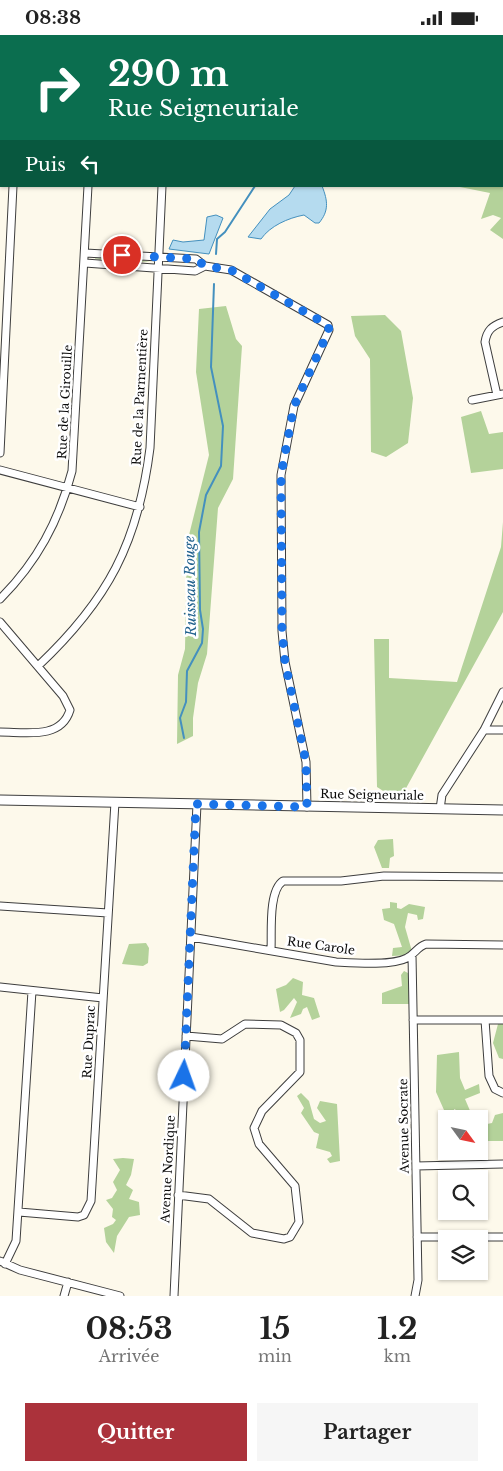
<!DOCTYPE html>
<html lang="fr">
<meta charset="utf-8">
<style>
body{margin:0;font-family:"Libre Baskerville",serif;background:#f6f6f6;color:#222;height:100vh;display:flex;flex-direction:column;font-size:19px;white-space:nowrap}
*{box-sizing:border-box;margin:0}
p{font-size:16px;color:#767676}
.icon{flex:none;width:28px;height:28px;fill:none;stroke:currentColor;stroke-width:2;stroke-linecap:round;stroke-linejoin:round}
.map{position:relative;height:1261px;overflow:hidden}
.sheet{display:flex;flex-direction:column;background:#fff;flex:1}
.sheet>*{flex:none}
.top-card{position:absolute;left:0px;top:0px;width:504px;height:152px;box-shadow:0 1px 4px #0004;background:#0b6e4f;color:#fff;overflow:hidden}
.needle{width:32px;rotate:123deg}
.tools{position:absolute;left:438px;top:1075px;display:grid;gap:10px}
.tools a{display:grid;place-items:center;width:50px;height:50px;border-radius:0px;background:#fff;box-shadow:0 1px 4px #0004;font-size:25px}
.pin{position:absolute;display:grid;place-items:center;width:42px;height:42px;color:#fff;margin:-21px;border:2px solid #fff;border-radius:50%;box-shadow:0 1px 5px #0007}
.me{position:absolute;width:55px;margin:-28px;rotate:3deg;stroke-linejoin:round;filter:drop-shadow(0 0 4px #0008)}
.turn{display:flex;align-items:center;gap:18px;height:105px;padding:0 25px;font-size:22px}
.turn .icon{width:65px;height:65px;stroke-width:2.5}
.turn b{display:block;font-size:35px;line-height:42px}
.then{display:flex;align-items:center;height:48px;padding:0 25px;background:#0003;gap:10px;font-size:19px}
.eta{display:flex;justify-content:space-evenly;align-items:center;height:85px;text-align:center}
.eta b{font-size:30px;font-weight:700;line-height:35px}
.action{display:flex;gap:10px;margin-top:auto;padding:10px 25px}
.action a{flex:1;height:58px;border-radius:0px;background:#ab323b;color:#fff;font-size:20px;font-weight:700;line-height:58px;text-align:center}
.action a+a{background:#f6f6f6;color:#222}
.status{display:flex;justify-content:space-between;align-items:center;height:35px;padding:0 25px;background:#fff;direction:ltr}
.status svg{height:14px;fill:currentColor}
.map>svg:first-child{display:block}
.green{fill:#d0e3b9}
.forest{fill:#b4d29a}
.water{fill:#b5dbef;stroke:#4490be}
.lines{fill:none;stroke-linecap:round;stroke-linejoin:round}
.stream{stroke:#4490be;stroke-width:2}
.river{stroke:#b5dbef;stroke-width:11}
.minor-casing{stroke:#3e3e3e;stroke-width:9}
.tertiary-casing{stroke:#3e3e3e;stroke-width:11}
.minor{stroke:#fff;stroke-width:7}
.tertiary{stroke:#fff;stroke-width:9}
.route{stroke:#1a73e8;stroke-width:9;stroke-dasharray:0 16.2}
.labels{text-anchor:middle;stroke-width:5;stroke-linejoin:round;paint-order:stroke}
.street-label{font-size:12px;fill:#0b0b0b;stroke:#fff}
.water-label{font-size:14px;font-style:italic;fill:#22628e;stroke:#fff}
</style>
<div class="status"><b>08:38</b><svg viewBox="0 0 49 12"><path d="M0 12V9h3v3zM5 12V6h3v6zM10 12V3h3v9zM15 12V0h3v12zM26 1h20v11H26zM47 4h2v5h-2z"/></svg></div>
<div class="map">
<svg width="503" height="1261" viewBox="0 0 503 1261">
<rect width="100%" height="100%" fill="#fdf9eb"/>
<path class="green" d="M95,222L136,223L150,227H108L95,224Z"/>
<path class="forest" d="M387,0H503V204L490,195L501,183L493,180L481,184L490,158L455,151H502V1Z
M226,271L236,304L242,311L233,444L218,473L207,619L198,648L193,683V701L177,709L178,640L185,614L187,508L209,420L196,337L199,274Z
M385,280L401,296L413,363L408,408L386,422L371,417L370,324L355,301L351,281Z
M481,376L489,399L503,397V434L471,438L461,382Z
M503,487V577L399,766L377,752L374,604H389V643L457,647L501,512Z
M393,804L394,821L390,823L389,833H382L374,812L378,805Z
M390,867L397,868V873L401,874L409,869L425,872L423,884L418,885L417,880L408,878L405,892L413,920L392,921L393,913L402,912L394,889L384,885L382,874L390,873Z
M146,908L149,913L148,928L143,931L122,929L129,909Z
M404,936L410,939L411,969H382V958L402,951L401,940Z
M293,943L303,947L302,960L314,963L320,982L312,985L307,972L303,974L301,979L290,983L297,967L294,963L284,975L280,977L276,954L286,950Z
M498,989H503V1024L499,1023L493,1008Z
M459,1017L460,1043L465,1055L479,1049L480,1058L465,1064L471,1078L487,1089L492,1088L495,1080L503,1078V1106H479V1084H462V1078L454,1074V1084H446V1096L442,1097L444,1075L436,1057L437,1020Z
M301,1058L309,1066L314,1084L320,1088L326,1086L317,1073L320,1066L337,1069L340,1126L330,1128L327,1124L332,1121L330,1117L316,1113L319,1099L314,1097L301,1078L304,1073L297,1061Z
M123,1123L134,1124L131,1140L126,1150L133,1155L129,1164L139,1167L140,1180L129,1182L117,1201L114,1218L106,1207L104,1193L113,1189L116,1185L112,1182L113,1174L106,1165L112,1163L117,1155L113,1147L120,1135L113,1124Z"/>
<path class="water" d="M295,151H322C328,166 329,176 319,188H315L304,180C288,183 270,191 261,204L248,202L270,174L289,160Z
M216,180L223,183L209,219L169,214L173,205L183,207L204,205L207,182Z"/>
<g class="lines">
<path class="stream" d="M330,1L331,0
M216,219L217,204L225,197L255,151
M184,703L180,683L186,667L187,636L202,608L203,594L200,575L199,497L206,460L221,431L223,391L211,332L214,249"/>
<path class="river" d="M450,0L452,1
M502,37L503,36"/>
<defs>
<path id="minor" d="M36,0L37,1
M135,0L136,1
M0,63L1,64
M85,218L196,224L205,231L231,235L328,290L329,295L294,371L281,440L282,596L285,627L306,727L307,772
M85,228L195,236L205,231
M497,360L485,307C487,295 492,291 503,287
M472,365L503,359
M0,418L13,151
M0,435L140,472
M0,564C37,527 59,486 72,436L88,151
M0,587L63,661L70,675C61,705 25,697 0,697
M38,631C108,565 138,508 150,413L162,151
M484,695H503
M440,774L442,760L484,695L503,657
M0,871L108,878
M191,902L336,927C354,928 392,931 407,923C415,919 417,912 426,909L503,910
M271,915C272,898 268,856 283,846H341L384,841L503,842
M412,920L418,1245L415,1261
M0,952L103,963
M413,985H503
M485,985L489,1041L495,1054L503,1058
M416,1131L503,1129
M178,1160L209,1164L252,1198L284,1204L290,1202L299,1187L295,1151L259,1109L254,1093L262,1076L300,1037V1005L296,998L281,990L245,989L222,1004L186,1001
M19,1177L78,1182L84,1180L91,1166L115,767
M417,1202H503
M0,1226L20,1235L120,1261
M5,1229L16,1206L32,956
M64,1261L68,1247
M174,1261L197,769"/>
<path id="tertiary" d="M0,765L503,775"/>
</defs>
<use href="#minor" class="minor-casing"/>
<use href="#tertiary" class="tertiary-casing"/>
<use href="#minor" class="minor"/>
<use href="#tertiary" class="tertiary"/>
</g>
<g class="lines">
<path class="route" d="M122,220L196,224L205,231L231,235L328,290L329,295L294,371L281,440L282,596L285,627L306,727L307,772L196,769L184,1041"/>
</g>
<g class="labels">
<g class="street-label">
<text transform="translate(140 362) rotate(-87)" y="4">Rue de la Parmentière</text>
<text transform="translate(65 367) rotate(-87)" y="4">Rue de la Girouille</text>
<text transform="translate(372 760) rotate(1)" y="4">Rue Seigneuriale</text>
<text transform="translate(321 911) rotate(8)" y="4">Rue Carole</text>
<text transform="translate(89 1007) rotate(-87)" y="4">Rue Duprac</text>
<text transform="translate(404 1091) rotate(-91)" y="4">Avenue Socrate</text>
<text transform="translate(168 1134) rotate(-87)" y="4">Avenue Nordique</text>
</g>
<g class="water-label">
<text transform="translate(190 551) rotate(-91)" y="5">Ruisseau Rouge</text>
</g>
</g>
</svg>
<div class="tools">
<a><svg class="needle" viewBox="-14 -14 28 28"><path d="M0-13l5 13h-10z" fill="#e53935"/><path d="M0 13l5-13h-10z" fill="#767676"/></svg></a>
<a><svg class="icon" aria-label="search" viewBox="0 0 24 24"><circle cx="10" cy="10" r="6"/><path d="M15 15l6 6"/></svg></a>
<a><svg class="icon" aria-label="layers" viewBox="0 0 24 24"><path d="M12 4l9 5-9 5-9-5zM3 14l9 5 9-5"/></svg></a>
</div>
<div class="pin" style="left:122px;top:220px;background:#d93025"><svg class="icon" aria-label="arrive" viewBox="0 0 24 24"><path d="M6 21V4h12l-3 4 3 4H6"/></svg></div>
<svg class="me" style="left:184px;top:1041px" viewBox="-20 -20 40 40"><circle r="19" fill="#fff"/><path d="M0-13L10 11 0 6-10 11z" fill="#1a73e8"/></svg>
<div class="top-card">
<div class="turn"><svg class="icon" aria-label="right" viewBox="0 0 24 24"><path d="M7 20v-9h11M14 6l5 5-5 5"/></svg><div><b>290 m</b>Rue Seigneuriale</div></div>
<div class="then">Puis<svg class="icon" aria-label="left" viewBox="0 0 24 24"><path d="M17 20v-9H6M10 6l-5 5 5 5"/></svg></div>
</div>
</div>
<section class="sheet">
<div class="eta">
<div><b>08:53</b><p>Arrivée</p></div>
<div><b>15</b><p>min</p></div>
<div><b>1.2</b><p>km</p></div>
</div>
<div class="action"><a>Quitter</a><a>Partager</a></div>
</section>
